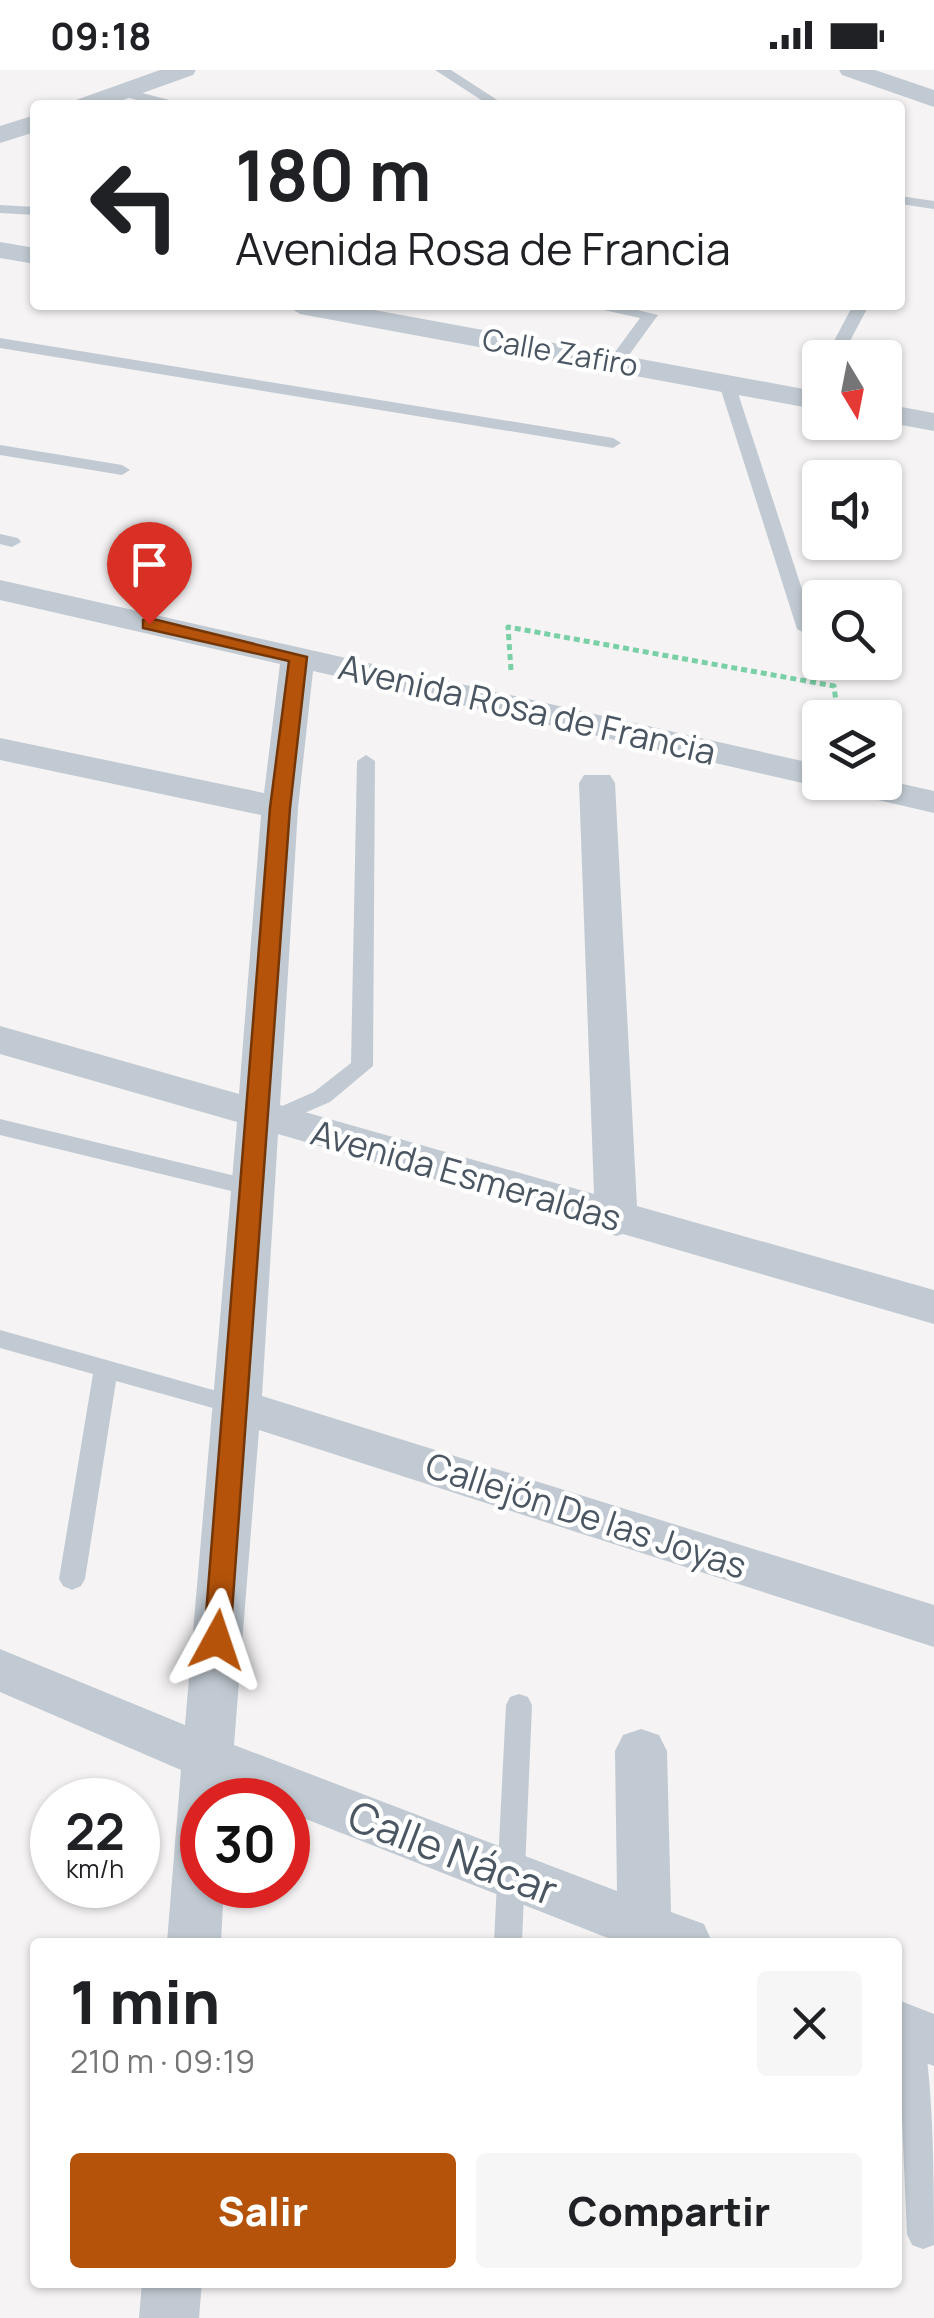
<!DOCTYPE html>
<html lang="es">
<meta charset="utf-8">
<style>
body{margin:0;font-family:Manrope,sans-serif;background:#f6f6f6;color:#202124;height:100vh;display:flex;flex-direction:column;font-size:38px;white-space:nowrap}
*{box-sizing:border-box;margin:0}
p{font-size:32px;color:#757577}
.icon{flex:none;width:55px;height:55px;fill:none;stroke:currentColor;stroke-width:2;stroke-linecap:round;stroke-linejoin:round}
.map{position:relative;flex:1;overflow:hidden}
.side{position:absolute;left:30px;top:1868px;width:872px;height:350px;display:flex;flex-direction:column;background:#fff;border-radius:10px;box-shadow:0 2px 8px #0004}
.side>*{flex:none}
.banner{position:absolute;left:30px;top:30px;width:875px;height:210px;border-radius:10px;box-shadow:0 2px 8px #0004;background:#fff;color:#202124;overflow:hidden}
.needle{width:65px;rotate:170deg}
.tools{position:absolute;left:802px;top:270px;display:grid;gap:20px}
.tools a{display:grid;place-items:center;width:100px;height:100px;border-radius:10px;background:#fff;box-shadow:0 2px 8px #0004;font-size:50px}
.speed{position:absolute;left:30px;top:1708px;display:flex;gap:20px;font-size:50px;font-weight:700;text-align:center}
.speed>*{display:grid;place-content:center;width:130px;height:130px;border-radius:50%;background:#fff;box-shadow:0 2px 8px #0004;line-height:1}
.speed small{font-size:25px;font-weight:400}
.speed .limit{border:15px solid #d22;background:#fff;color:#111}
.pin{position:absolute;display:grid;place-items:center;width:85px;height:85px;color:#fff;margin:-102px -42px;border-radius:50% 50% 50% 0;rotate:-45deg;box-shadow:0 0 10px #0007}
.pin .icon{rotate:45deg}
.me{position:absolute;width:110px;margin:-55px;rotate:5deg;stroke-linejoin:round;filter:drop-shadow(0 0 8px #0008)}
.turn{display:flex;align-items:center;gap:35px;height:210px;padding:0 40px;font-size:45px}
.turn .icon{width:130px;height:130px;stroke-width:2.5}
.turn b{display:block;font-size:70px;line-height:85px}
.round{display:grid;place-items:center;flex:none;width:105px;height:105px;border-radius:10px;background:#f6f6f6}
.head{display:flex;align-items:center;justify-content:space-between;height:170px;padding:0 40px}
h1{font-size:60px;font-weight:800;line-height:75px}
.button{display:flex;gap:20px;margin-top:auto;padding:20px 40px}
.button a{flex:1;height:115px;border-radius:10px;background:#b45309;color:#fff;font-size:40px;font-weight:800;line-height:115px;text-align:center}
.button a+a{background:#f6f6f6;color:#202124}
.status{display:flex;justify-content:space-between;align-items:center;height:70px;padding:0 50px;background:#fff;direction:ltr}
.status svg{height:28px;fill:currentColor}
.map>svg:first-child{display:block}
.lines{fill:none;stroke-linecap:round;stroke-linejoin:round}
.path{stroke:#7ad0a6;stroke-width:5;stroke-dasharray:6 4;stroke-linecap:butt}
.service{fill:#c1cad2;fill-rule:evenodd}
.minor{fill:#c1cad2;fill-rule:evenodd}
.route{fill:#b45309;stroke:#753606;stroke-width:2.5}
.labels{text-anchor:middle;stroke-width:9;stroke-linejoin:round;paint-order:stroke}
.far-street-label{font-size:30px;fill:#4a5661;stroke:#fff}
.street-label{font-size:35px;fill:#4a5661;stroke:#fff}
.near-street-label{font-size:42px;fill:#4a5661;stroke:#fff}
</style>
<div class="status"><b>09:18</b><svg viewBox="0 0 49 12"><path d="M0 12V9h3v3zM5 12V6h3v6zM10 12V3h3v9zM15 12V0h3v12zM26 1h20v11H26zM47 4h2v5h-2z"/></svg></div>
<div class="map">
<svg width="934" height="2248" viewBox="0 0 934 2248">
<rect width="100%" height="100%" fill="#f5f3f3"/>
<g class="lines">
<path class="path" d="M511,600L508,557L834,616L838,648"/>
<path class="service" d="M435,0H451L505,35H489Z
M123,18L177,32L179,35H156L118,25L116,22Z
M900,126L934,131V139L900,134Z
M0,135L35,137V145L0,143Z
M581,235H617L658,245L621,296L615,298L607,293L640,248Z
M853,235H869L841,288H825Z
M0,268L613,368L621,373L613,378L0,278Z
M820,307V330L806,333L804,330L814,309Z
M727,309L735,314L815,559L812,563L806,564L797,559L719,314Z
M0,375L122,395L130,400L122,405L0,385Z
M0,464L18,468L21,472L12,477L0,474Z
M366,685L375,691L373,996L330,1032L272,1057L261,1049L264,1044L314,1022L351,993L357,691Z
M0,1049L252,1110L263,1118L252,1126L0,1065Z
M0,1260L238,1327L247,1329L250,1336L247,1343L238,1345L116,1311L85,1509L81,1516L72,1520L63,1516L59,1509L93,1304L0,1278Z
M519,1624L528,1627L532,1635L522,1872H494L506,1635L510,1627Z
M910,1947L920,1951C934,2001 934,2117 934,2175L923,2179L912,2175L907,2164L898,1956Z"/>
<path class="minor" d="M160,0H196L193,5L109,35H72L76,30Z
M839,0H875L934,20V37L842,5Z
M35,45V62L0,73V56Z
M0,172L35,178V194L0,188Z
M286,235H347L820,322V340L300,244Z
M885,334L934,343V361L885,352Z
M0,510L820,695V712L885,710L934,721V743L835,720L831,714L820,717L313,601L298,738L280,1035L594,1124L579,713L584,705H610L615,713L637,1136L934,1220V1254L623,1164L616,1166L598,1157L278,1064L262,1326L934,1535V1577L259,1360L234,1675L617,1821L615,1681L623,1665L641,1659L659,1665L667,1681L671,1842L704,1854L712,1872H618L288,1742V1730H258L231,1720L230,1730H202V1815H224L221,1872H167L181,1700L0,1622V1579L185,1655L237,1052L0,984V956L239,1024L261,745L0,690V668L264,723L280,594L0,530Z
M898,1930L934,1944V1996L898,1982Z
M142,2212H202L199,2248H139Z"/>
</g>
<path class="route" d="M149,548L307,587L290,738L230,1570L226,1578H207L204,1570L270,738L289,591L143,558V550Z"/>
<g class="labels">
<g class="far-street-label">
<text transform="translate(560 283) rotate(10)" y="10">Calle Zafiro</text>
</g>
<g class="street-label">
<text transform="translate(527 640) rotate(13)" y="12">Avenida Rosa de Francia</text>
<text transform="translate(466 1106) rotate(16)" y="12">Avenida Esmeraldas</text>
<text transform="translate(586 1446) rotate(18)" y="12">Callejón De las Joyas</text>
</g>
<g class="near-street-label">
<text transform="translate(453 1783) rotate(21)" y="15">Calle Nácar</text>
</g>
</g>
</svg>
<div class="tools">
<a><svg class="needle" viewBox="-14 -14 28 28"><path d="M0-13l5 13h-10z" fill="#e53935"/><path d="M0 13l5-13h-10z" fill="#757577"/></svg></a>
<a><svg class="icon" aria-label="sound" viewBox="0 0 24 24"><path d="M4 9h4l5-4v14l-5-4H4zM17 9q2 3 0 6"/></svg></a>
<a><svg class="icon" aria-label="search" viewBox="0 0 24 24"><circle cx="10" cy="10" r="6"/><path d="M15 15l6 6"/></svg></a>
<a><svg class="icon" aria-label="layers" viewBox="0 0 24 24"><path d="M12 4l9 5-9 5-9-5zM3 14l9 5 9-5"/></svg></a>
</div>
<div class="speed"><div>22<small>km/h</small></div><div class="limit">30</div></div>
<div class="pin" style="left:149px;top:554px;background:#d93025"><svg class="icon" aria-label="arrive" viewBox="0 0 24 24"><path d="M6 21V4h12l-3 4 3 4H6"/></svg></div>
<svg class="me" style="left:217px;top:1570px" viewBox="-20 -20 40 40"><path d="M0-17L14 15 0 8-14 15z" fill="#b45309" stroke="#fff" stroke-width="4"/></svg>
<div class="banner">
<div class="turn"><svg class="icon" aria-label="left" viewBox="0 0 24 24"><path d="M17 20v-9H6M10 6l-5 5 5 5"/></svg><div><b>180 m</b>Avenida Rosa de Francia</div></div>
</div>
<section class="side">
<div class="head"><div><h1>1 min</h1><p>210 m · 09:19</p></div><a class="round"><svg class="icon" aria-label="close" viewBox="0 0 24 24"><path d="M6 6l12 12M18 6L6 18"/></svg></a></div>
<div class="button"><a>Salir</a><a>Compartir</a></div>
</section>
</div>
